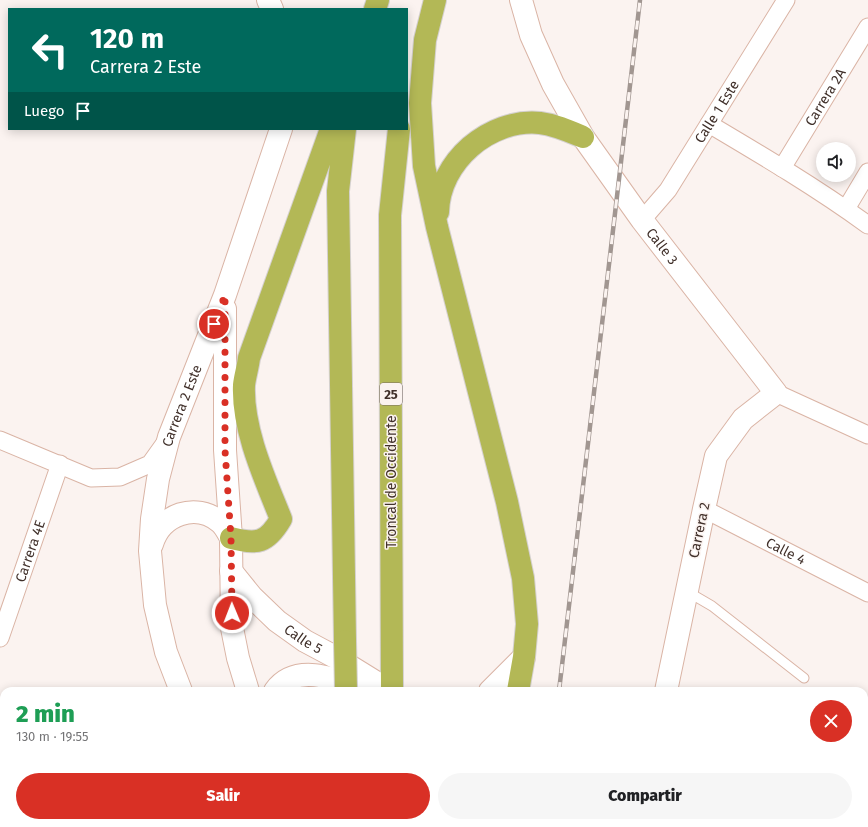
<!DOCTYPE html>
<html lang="es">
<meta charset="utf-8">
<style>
body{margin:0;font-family:"Fira Sans",sans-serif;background:#f6f6f6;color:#202124;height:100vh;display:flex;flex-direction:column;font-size:15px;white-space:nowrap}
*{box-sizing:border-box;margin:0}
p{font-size:13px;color:#757577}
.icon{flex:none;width:22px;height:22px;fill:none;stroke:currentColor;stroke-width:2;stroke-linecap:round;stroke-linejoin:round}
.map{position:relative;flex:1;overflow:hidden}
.side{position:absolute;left:0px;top:687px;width:868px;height:140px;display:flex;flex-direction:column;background:#fff;border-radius:12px 12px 0 0;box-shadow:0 2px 10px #0003}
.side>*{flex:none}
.hud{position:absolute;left:8px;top:8px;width:400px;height:122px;border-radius:0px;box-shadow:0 2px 10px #0003;background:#00695c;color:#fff;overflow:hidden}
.buttons{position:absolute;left:816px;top:142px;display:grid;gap:8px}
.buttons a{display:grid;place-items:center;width:40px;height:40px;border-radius:50%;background:#fff;box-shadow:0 2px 10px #0003;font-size:20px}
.pin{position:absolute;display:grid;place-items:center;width:34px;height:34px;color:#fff;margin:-17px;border:2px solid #fff;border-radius:50%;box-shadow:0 1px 4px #0007}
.me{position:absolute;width:44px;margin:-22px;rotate:359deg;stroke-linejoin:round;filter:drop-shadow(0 0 3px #0008)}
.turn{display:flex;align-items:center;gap:14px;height:84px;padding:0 16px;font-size:18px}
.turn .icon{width:52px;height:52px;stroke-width:2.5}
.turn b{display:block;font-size:28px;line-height:34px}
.then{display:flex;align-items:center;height:38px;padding:0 16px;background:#0003;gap:8px;font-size:15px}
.round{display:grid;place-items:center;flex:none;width:42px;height:42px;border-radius:21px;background:#f6f6f6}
.overview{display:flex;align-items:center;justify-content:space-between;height:68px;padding:0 16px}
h1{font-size:24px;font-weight:800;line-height:30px;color:#1e9e55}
.primary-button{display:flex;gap:8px;margin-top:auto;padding:8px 16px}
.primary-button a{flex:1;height:46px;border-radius:24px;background:#d93025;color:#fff;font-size:16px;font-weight:800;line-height:46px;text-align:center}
.primary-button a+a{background:#f6f6f6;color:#202124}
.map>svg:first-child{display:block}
.green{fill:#87d8b2}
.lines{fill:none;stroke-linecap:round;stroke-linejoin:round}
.service-casing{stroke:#dab4a5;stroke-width:11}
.minor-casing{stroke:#dab4a5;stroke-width:19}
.tertiary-casing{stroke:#dab4a5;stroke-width:24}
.trunk-casing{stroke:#d5d1d0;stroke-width:24}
.service{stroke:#fff;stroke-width:9}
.minor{stroke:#fff;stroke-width:17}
.tertiary{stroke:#fff;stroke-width:22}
.trunk{stroke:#b3b856;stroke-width:22}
.rail-casing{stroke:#a19691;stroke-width:4.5}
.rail{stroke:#fbf3f0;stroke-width:3;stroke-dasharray:9;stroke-linecap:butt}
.trunk-bridge-casing{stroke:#d5d1d0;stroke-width:24;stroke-linecap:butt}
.trunk-bridge{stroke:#b3b856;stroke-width:22}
.route{stroke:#d93025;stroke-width:7;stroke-dasharray:0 12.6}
.labels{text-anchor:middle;stroke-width:3;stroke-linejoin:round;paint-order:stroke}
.shield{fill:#fbf3f0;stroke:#786a65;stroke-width:1}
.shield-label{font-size:13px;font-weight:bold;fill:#40302a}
.street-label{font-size:14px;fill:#40302a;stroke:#fbf3f0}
</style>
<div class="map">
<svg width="868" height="827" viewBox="0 0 868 827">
<rect width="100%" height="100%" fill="#fbf3f0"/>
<path class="green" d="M567,823H597L604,827H567Z"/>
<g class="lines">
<defs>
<path id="service" d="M688,592L712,606L804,678"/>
<g id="minor">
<path d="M709,124C763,156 817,188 868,225"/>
<path id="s1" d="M782,168L868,27"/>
<path d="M846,209L868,172"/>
<path id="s2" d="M642,220L668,190L786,0"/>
<path d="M776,393L868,435"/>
<path d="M0,440L91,478L120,477L150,464L165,443"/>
<path id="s3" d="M704,509L868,593"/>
<path id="s4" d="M0,638L60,464"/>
<path d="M0,721L4,722"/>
<path d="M864,791L868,793"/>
<path d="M0,826L2,827"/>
<path d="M170,827L171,823"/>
</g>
<g id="tertiary">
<path d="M268,0L272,9"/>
<path id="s5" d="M521,0L531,35L553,84L583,137L642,220L776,393L743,419L716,456L704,509L666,691"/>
<path d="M225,309V450L231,538L232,628L238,658L248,691"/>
<path d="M152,544C161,514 196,502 220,522C225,526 228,533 231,538"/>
<path id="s6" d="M231,571L252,597L277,621L305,641L335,657L390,691"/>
<path id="s7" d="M181,691L166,652L155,605L150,551L152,519L158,479L169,437L225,295L281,129"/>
<path d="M275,691C296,662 336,679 362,689"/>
<path d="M490,691L524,657"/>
<path d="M241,823L242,827"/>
<path d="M619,823L624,827"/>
<path d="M663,823L671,827"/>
<path d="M300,827L302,823"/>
</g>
<path id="trunk" d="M435,0L425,40L420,103L424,166L437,227L507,502L523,578L527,624L524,657L518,691
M375,9L378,0
M345,129L338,191L345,641
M438,212C439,162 489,118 540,123C556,125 569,131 583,137
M231,538C257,545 267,543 281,519C265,479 242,429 244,385C245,376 248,367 249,358L331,129
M392,691L390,215L399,129
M350,823V827
M395,823V827
M494,827L495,823"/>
</defs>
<use href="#service" class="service-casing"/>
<use href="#minor" class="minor-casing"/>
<use href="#tertiary" class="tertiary-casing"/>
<use href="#trunk" class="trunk-casing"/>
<use href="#service" class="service"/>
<use href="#minor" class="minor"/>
<use href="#tertiary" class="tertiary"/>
<use href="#trunk" class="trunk"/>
<defs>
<path id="rail" d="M559,691L640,0
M543,827L544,823"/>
</defs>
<use href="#rail" class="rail-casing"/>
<use href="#rail" class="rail"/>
<defs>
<path id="trunk-bridge" d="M345,641L346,691"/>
</defs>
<use href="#trunk-bridge" class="trunk-bridge-casing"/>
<use href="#trunk-bridge" class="trunk-bridge"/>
</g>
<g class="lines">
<path class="route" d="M214,324L225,295V450L231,538L232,613"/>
</g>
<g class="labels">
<rect class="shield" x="380" y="383" width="22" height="22" rx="3"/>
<g class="shield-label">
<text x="391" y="399">25</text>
</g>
<g class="street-label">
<text dy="5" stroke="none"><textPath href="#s1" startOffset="83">Carrera 2A</textPath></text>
<text dy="5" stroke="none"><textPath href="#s2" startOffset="132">Calle 1 Este</textPath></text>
<text dy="5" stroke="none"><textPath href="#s5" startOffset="286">Calle 3</textPath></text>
<text dy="5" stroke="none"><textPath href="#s7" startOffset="294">Carrera 2 Este</textPath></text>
<text transform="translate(391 482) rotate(-90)" y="5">Troncal de Occidente</text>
<text transform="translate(699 530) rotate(-78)" y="5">Carrera 2</text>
<text dy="5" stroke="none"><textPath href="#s4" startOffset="92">Carrera 4E</textPath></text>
<text dy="5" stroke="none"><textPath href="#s3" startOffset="92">Calle 4</textPath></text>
<text dy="5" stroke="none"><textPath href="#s6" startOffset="100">Calle 5</textPath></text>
</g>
</g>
</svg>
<div class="buttons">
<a><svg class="icon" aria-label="sound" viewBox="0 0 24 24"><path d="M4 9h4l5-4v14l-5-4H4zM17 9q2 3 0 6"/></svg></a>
</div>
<div class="pin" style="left:214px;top:324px;background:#d93025"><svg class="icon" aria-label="arrive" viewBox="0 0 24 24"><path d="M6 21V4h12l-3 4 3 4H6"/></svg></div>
<svg class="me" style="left:232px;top:613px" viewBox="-20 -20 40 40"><circle r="17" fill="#d93025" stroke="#fff" stroke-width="3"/><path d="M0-11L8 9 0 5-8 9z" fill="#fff"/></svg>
<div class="hud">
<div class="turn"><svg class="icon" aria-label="left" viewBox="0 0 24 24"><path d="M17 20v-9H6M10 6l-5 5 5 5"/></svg><div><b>120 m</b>Carrera 2 Este</div></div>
<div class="then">Luego<svg class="icon" aria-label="arrive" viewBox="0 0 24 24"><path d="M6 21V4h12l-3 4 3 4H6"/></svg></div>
</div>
<section class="side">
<div class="overview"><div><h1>2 min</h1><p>130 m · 19:55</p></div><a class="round" style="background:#d93025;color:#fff"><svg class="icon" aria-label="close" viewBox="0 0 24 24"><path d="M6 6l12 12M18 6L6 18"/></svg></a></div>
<div class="primary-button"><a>Salir</a><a>Compartir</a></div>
</section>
</div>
